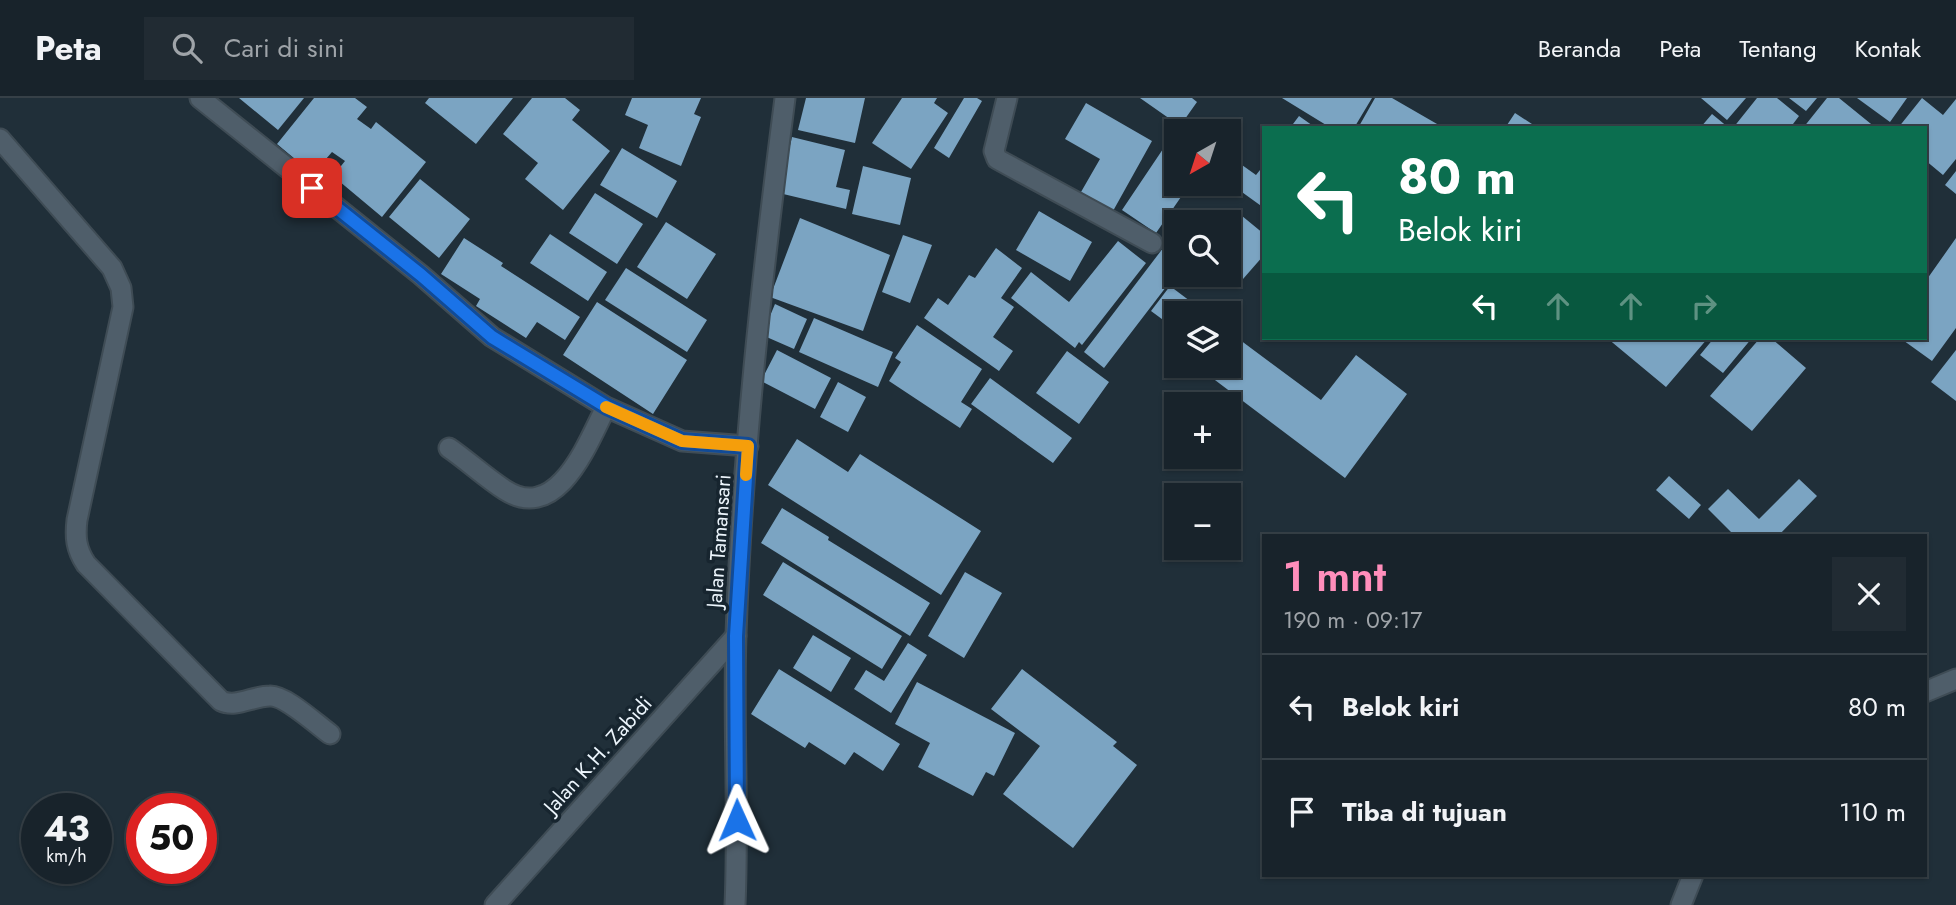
<!DOCTYPE html>
<html lang="id">
<meta charset="utf-8">
<style>
body{margin:0;font-family:Jost,sans-serif;background:#212b33;color:#f1f3f6;height:100vh;display:flex;flex-direction:column;font-size:26px;white-space:nowrap}
*{box-sizing:border-box;margin:0}
p{font-size:23px;color:#9fa4a9}
.icon{flex:none;width:38px;height:38px;fill:none;stroke:currentColor;stroke-width:2;stroke-linecap:round;stroke-linejoin:round}
.map{position:relative;flex:1;overflow:hidden}
.panel{position:absolute;left:1262px;top:436px;width:665px;height:343px;display:flex;flex-direction:column;background:#18232b;border-radius:0px;box-shadow:0 2px 5px #0004,0 0 0 2px #364047}
.panel>*{flex:none}
.hud{position:absolute;left:1262px;top:28px;width:665px;height:214px;border-radius:0px;box-shadow:0 2px 5px #0004,0 0 0 2px #364047;background:#0b6e4f;color:#fff;overflow:hidden}
.needle{width:46px;rotate:219deg}
.buttons{position:absolute;left:1164px;top:21px;display:grid;gap:14px}
.buttons a{display:grid;place-items:center;width:77px;height:77px;border-radius:0px;background:#18232b;box-shadow:0 2px 5px #0004,0 0 0 2px #364047;font-size:35px}
.speed{position:absolute;left:21px;top:695px;display:flex;gap:14px;font-size:35px;font-weight:700;text-align:center}
.speed>*{display:grid;place-content:center;width:91px;height:91px;border-radius:50%;background:#18232b;box-shadow:0 2px 5px #0004,0 0 0 2px #364047;line-height:1}
.speed small{font-size:18px;font-weight:400}
.speed .limit{border:10px solid #d22;background:#fff;color:#111}
.pin{position:absolute;display:grid;place-items:center;width:60px;height:60px;color:#fff;margin:-30px;border-radius:14px;box-shadow:0 4px 10px #0006}
.me{position:absolute;width:77px;margin:-38px;rotate:359deg;stroke-linejoin:round;filter:drop-shadow(0 0 5px #0008)}
.turn{display:flex;align-items:center;gap:24px;height:147px;padding:0 21px;font-size:32px}
.turn .icon{width:91px;height:91px;stroke-width:2.5}
.turn b{display:block;font-size:49px;line-height:60px}
.lanes{display:flex;align-items:center;height:66px;padding:0 21px;background:#0003;justify-content:center;gap:35px;direction:ltr}
.lanes .off{opacity:.35}
.round{display:grid;place-items:center;flex:none;width:74px;height:74px;border-radius:0px;background:#212b33}
.summary{display:flex;align-items:center;justify-content:space-between;height:119px;padding:0 21px}
h1{font-size:42px;font-weight:600;line-height:52px;color:#ff8ebb}
ul{padding:0;list-style:none}
li{display:flex;align-items:center;gap:21px;height:105px;padding:0 21px;border-top:2px solid #364047}
li div{flex:1}
li b{display:block;font-size:26px}
li em{font-style:normal}
header{display:flex;align-items:center;gap:42px;box-sizing:border-box;height:98px;padding:0 35px;background:#18232b;border-bottom:2px solid #364047}
header strong{font-size:33px}
nav{display:flex;gap:38px;margin-inline-start:auto;font-size:24px}
.search{width:490px;height:63px;background:#212b33;display:flex;align-items:center;gap:18px;box-sizing:border-box;padding:0 24px;border-radius:0px;color:#9fa4a9;font-size:26px}
.map>svg:first-child{display:block}
.building{fill:#7ba4c2}
.lines{fill:none;stroke-linecap:round;stroke-linejoin:round}
.minor-casing{stroke:#3f4c55;stroke-width:23}
.secondary-casing{stroke:#3f4c55;stroke-width:23}
.minor{stroke:#4f5e6a;stroke-width:19}
.secondary{stroke:#4f5e6a;stroke-width:19}
.route-casing{stroke:#114b97;stroke-width:18}
.route{stroke:#1a73e8;stroke-width:12}
.slow{stroke:#f59e0b;stroke-width:12}
.labels{text-anchor:middle;stroke-width:7;stroke-linejoin:round;paint-order:stroke}
.street-label{font-size:21px;fill:#ecf5fc;stroke:#17252f}
</style>
<header>
<strong>Peta</strong>
<div class="search"><svg class="icon" aria-label="search" viewBox="0 0 24 24"><circle cx="10" cy="10" r="6"/><path d="M15 15l6 6"/></svg>Cari di sini</div>
<nav><a>Beranda</a><a>Peta</a><a>Tentang</a><a>Kontak</a></nav>
</header>
<div class="map">
<svg width="1956" height="807" viewBox="0 0 1956 807">
<rect width="100%" height="100%" fill="#202f39"/>
<path class="building" d="M239,0H304L278,32Z
M314,0H355L367,9L357,21L371,31L376,24L426,64L382,119L333,78L345,63L332,54L313,76L277,46Z
M429,0H513L476,46L425,5Z
M532,0H565L580,12L572,22L610,53L563,112L525,81L538,65L503,36Z
M632,0H701L694,16L701,19L681,68L639,50L648,27L625,17Z
M806,0H865L855,45L798,32Z
M902,0H937L934,5L948,15L911,71L872,45Z
M964,0H977L982,3L949,60L934,50Z
M1140,0H1192L1197,4L1180,28Z
M1282,0H1372L1354,30H1331Z
M1375,0H1392L1444,30H1358Z
M1701,0H1746L1727,22Z
M1757,0H1777L1799,18L1790,30H1733Z
M1789,0H1817L1806,13Z
M1827,0H1839L1876,30H1803Z
M1857,0H1907L1890,24Z
M1922,0L1943,17L1956,1V61L1943,77L1925,62V30H1898Z
M1086,5L1152,43L1113,113L1081,94L1100,61L1065,41Z
M1515,15L1538,30H1505Z
M1712,16L1729,30H1700Z
M1299,18L1316,30H1290Z
M792,39L845,52L836,89L850,92L846,111L779,95Z
M622,50L677,83L657,120L600,87Z
M1163,51L1176,60V86H1190L1156,135L1122,112Z
M1228,57L1256,77L1264,67V110L1228,84Z
M863,68L911,80L900,127L852,116Z
M1956,73V96L1945,87Z
M420,81L470,121L439,160L389,119Z
M595,95L643,126L617,166L569,135Z
M1039,113L1092,144L1070,183L1016,152Z
M1236,113L1264,136V157L1236,189L1221,177H1228V124H1226Z
M800,120L890,157L863,233L770,199Z
M666,124L716,156L687,201L637,169Z
M1176,133V176L1104,270L1084,254Z
M550,136L607,174L588,203L530,165Z
M903,137L932,147L910,205L882,194Z
M464,140L503,165L501,168L580,219L565,242L537,224L526,240L476,208L480,201L441,176Z
M1956,140V230L1932,263L1900,240H1925V184Z
M1118,143L1146,165L1082,247L1079,244L1075,250L1011,200L1031,174L1069,204Z
M996,150L1022,170L1001,200L1014,209L993,239L1013,253L999,273L924,220L938,200L948,207L969,177L975,180Z
M626,170L707,222L687,254L605,202Z
M1170,188L1206,215H1176V245L1164,236L1170,227L1151,213Z
M597,204L687,262L653,316L563,257Z
M775,206L807,221L794,251L762,237Z
M814,220L893,254L878,289L799,254Z
M917,227L982,271L961,304L972,311L960,330L889,283L901,264L895,260Z
M1228,233L1321,302L1356,257L1407,296L1345,380L1199,270L1201,268H1228Z
M1607,240H1708L1666,289Z
M1714,240H1752L1723,275L1700,257Z
M1760,240H1771L1806,270L1752,333L1710,298Z
M777,252L831,280L815,311L761,283Z
M1956,252V303L1931,284Z
M1067,253L1109,284L1079,326L1036,295Z
M990,280L1072,340L1053,365L971,306Z
M838,284L866,299L848,334L820,319Z
M797,341L848,374L860,356L981,433L941,497L768,387Z
M1669,378L1701,407L1689,421L1656,392Z
M1799,381L1817,398L1778,438H1735L1708,411L1728,391L1759,421Z
M782,410L829,439L828,442L930,505L910,538L761,445Z
M783,464L902,538L882,571L763,497Z
M965,474L1002,495L964,560L928,538Z
M813,537L851,560L831,594L793,570Z
M908,545L927,557L891,615L854,591L866,572L884,583Z
M779,571L900,646L883,673L854,654L845,667L809,644L805,650L751,616Z
M1022,571L1117,644L1113,648L1137,667L1073,750L1003,696L1040,648L991,611Z
M917,584L1015,635L994,678L986,674L973,698L918,669L930,645L895,626Z"/>
<g class="lines">
<defs>
<path id="minor" d="M200,0L421,177L492,239L606,309L682,343L748,348
M1007,0L994,53L997,61L1152,145
M0,41L112,170L121,190L123,209L77,422C75,439 76,451 86,466L221,603C236,610 253,598 270,598C285,597 316,626 330,636
M449,350C468,363 486,380 505,392C558,426 588,344 606,309
M1925,594L1956,581
M495,807L736,538
M1681,807L1693,777"/>
<path id="secondary" d="M735,807C739,717 733,627 736,537C742,358 762,178 785,0"/>
</defs>
<use href="#minor" class="minor-casing"/>
<use href="#secondary" class="secondary-casing"/>
<use href="#minor" class="minor"/>
<use href="#secondary" class="secondary"/>
</g>
<g class="lines">
<defs>
<path id="route" d="M312,90L421,177L492,239L607,309L682,343L748,348L736,538L737,722"/>
</defs>
<use href="#route" class="route-casing"/>
<use href="#route" class="route"/>
<path class="slow" d="M606,309L682,343L748,348L746,377"/>
</g>
<g class="labels">
<g class="street-label">
<text transform="translate(719 443) rotate(-86)" y="7">Jalan Tamansari</text>
<text transform="translate(598 657) rotate(-48)" y="7">Jalan K.H. Zabidi</text>
</g>
</g>
</svg>
<div class="buttons">
<a><svg class="needle" viewBox="-14 -14 28 28"><path d="M0-13l5 13h-10z" fill="#e53935"/><path d="M0 13l5-13h-10z" fill="#9fa4a9"/></svg></a>
<a><svg class="icon" aria-label="search" viewBox="0 0 24 24"><circle cx="10" cy="10" r="6"/><path d="M15 15l6 6"/></svg></a>
<a><svg class="icon" aria-label="layers" viewBox="0 0 24 24"><path d="M12 4l9 5-9 5-9-5zM3 14l9 5 9-5"/></svg></a>
<a>+</a>
<a>−</a>
</div>
<div class="speed"><div>43<small>km/h</small></div><div class="limit">50</div></div>
<div class="pin" style="left:312px;top:90px;background:#d93025"><svg class="icon" aria-label="arrive" viewBox="0 0 24 24"><path d="M6 21V4h12l-3 4 3 4H6"/></svg></div>
<svg class="me" style="left:737px;top:722px" viewBox="-20 -20 40 40"><path d="M0-17L14 15 0 8-14 15z" fill="#1a73e8" stroke="#fff" stroke-width="4"/></svg>
<div class="hud">
<div class="turn"><svg class="icon" aria-label="left" viewBox="0 0 24 24"><path d="M17 20v-9H6M10 6l-5 5 5 5"/></svg><div><b>80 m</b>Belok kiri</div></div>
<div class="lanes"><svg class="icon" aria-label="left" viewBox="0 0 24 24"><path d="M17 20v-9H6M10 6l-5 5 5 5"/></svg><svg class="icon off" aria-label="ahead" viewBox="0 0 24 24"><path d="M12 20V5M6 11l6-6 6 6"/></svg><svg class="icon off" aria-label="ahead" viewBox="0 0 24 24"><path d="M12 20V5M6 11l6-6 6 6"/></svg><svg class="icon off" aria-label="right" viewBox="0 0 24 24"><path d="M7 20v-9h11M14 6l5 5-5 5"/></svg></div>
</div>
<section class="panel">
<div class="summary"><div><h1>1 mnt</h1><p>190 m · 09:17</p></div><a class="round"><svg class="icon" aria-label="close" viewBox="0 0 24 24"><path d="M6 6l12 12M18 6L6 18"/></svg></a></div>
<ul>
<li><svg class="icon" aria-label="left" viewBox="0 0 24 24"><path d="M17 20v-9H6M10 6l-5 5 5 5"/></svg><div><b>Belok kiri</b></div><em>80 m</em></li>
<li><svg class="icon" aria-label="arrive" viewBox="0 0 24 24"><path d="M6 21V4h12l-3 4 3 4H6"/></svg><div><b>Tiba di tujuan</b></div><em>110 m</em></li>
</ul>
</section>
</div>
